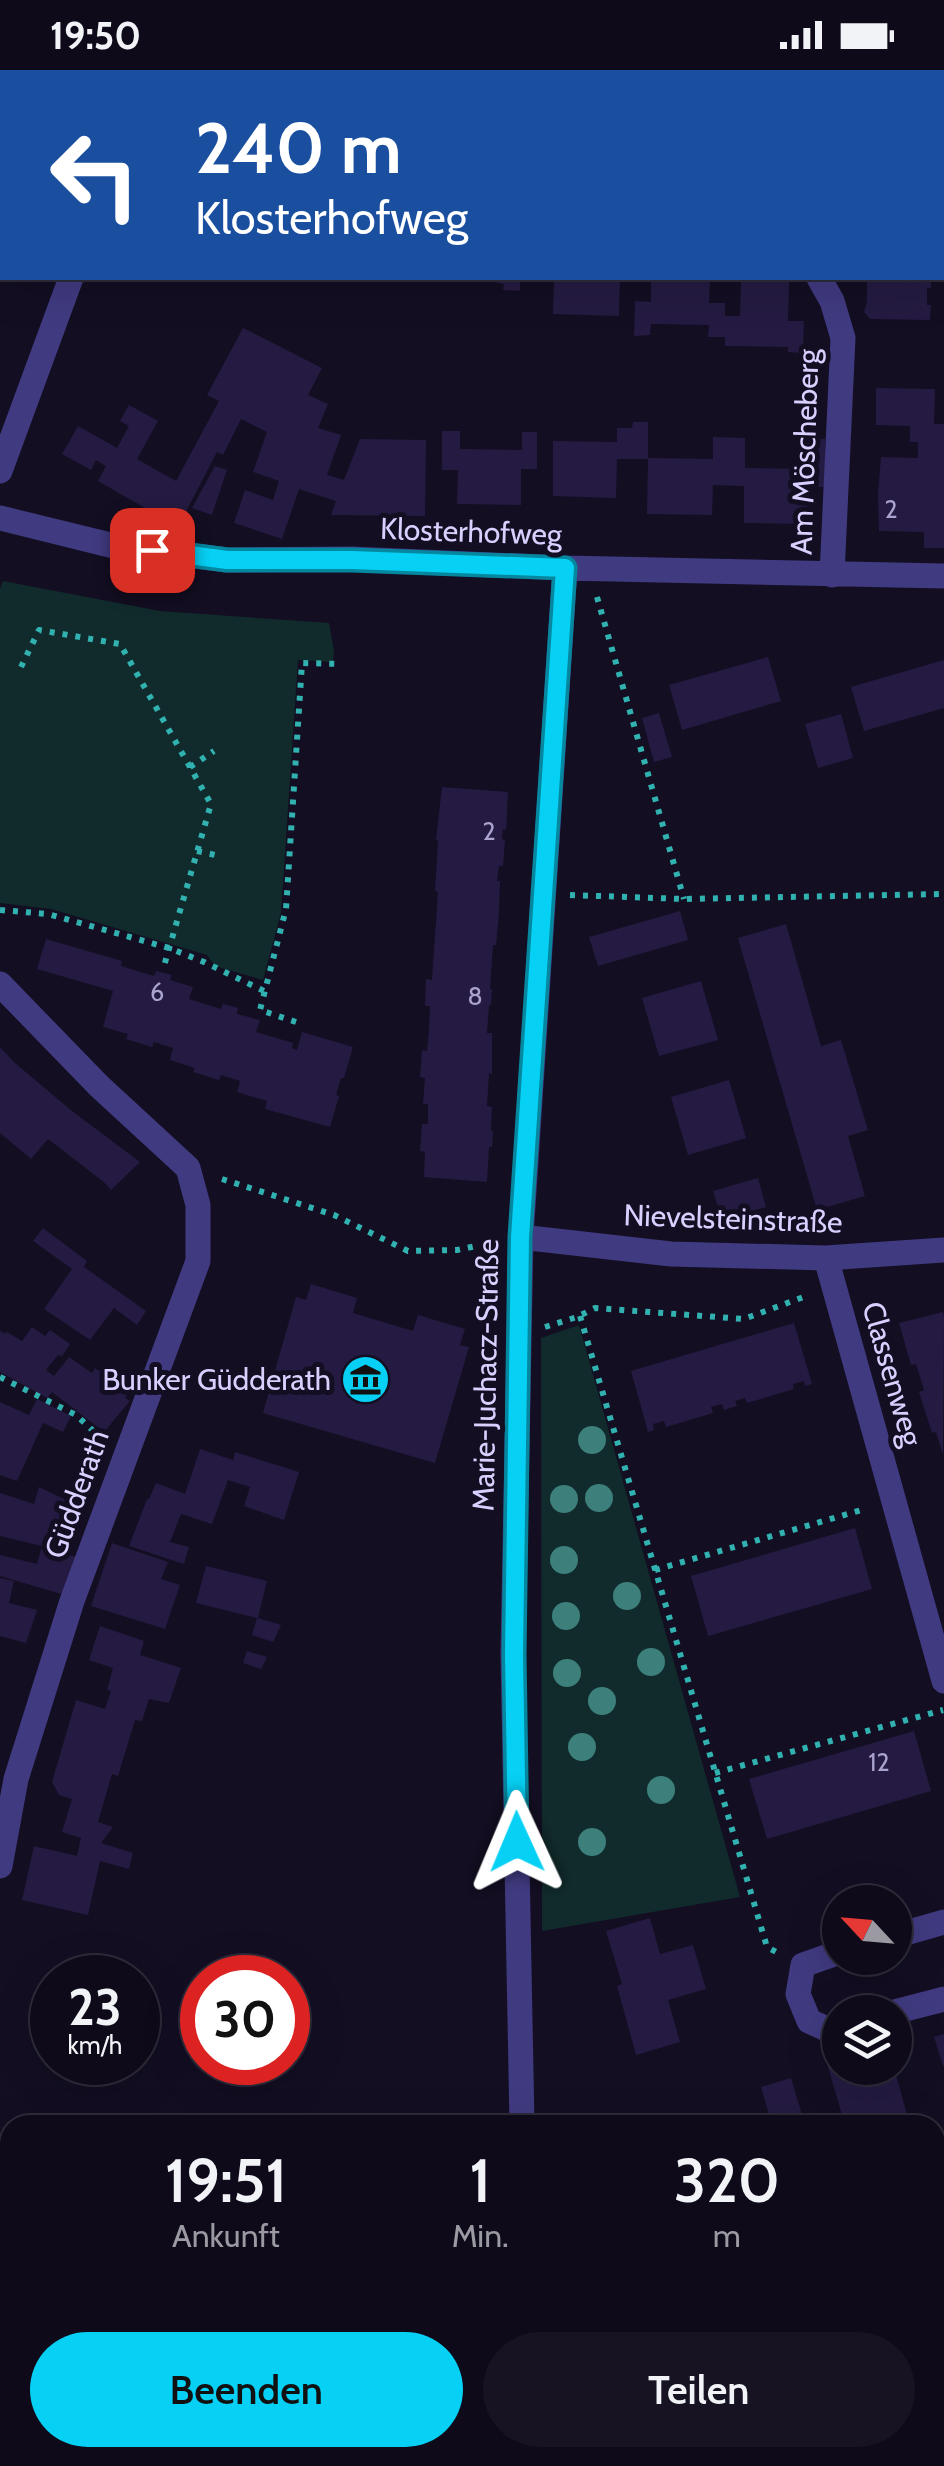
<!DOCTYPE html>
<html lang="de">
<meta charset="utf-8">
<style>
body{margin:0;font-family:Cabin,sans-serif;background:#171323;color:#f1f3f6;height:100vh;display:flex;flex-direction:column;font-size:38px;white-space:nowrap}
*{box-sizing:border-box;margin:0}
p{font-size:32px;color:#9b9aa2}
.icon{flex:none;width:55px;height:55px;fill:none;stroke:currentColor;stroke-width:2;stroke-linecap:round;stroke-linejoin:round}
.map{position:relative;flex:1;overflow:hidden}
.drawer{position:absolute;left:0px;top:2045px;width:945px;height:352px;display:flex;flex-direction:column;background:#0e0a1a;border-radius:30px 30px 0 0;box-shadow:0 10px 40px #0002,0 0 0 2px #2e2b39}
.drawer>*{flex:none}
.banner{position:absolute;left:0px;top:0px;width:945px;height:210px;box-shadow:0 10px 40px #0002,0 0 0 2px #2e2b39;background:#1a4fa0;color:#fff;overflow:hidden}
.needle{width:65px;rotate:296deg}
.buttons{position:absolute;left:822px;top:1815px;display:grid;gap:20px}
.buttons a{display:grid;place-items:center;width:90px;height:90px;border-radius:50%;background:#0e0a1a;box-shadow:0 10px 40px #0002,0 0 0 2px #2e2b39;font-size:50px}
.speed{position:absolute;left:30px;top:1885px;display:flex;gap:20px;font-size:50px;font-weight:700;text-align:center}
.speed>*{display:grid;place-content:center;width:130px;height:130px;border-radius:50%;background:#0e0a1a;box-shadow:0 10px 40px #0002,0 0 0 2px #2e2b39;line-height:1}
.speed small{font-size:25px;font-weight:400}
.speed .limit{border:15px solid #d22;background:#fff;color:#111}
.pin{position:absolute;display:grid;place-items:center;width:85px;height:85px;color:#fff;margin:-42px;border-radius:20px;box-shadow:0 5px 15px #0006}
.me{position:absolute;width:110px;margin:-55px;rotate:359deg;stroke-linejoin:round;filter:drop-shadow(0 0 8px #0008)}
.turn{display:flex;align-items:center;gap:35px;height:210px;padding:0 30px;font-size:45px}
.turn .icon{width:130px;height:130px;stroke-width:2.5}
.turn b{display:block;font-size:70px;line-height:85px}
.eta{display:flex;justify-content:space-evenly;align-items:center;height:170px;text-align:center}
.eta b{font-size:60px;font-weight:600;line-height:70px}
.cta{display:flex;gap:20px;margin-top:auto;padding:20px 30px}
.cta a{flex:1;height:115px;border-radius:60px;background:#06d0f4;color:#111;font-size:40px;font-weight:600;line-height:115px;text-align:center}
.cta a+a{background:#171323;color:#f1f3f6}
.status{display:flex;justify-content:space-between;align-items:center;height:70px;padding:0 50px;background:#0e0a1a;direction:ltr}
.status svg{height:28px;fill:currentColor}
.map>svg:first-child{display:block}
.green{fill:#112b2c}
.building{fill:#251b42}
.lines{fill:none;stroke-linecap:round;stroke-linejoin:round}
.path{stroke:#31b1b0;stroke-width:6;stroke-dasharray:5 8;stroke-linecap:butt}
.lane{stroke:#403a80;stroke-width:14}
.street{stroke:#403a80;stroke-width:25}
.rail-casing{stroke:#06d0f4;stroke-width:11}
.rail{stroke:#130e22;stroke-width:8;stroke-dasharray:22;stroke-linecap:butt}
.tree{fill:#3c7f7b}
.route-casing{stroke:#04879f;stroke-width:25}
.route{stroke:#06d0f4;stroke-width:18}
.labels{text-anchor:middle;stroke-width:10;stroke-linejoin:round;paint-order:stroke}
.number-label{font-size:25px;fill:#aba3cf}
.street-label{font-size:30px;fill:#d8d0fe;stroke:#130e22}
.poi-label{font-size:30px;fill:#d8d0fe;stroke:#130e22;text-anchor:end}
</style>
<div class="status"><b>19:50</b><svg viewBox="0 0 49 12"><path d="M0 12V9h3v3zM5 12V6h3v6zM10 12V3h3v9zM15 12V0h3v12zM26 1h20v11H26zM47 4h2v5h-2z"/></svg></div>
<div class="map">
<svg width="944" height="2396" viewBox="0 0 944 2396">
<rect width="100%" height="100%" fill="#130e22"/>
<path class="green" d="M126,0H926L929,2H128Z
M3,511L160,541L329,553L334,581L333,592L298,590L281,843L263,910L215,896L207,885L51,839L0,833V519Z
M579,1255L740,1827L542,1861L541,1268Z
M944,2104V2396H567L566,2388H935V2105Z
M0,2265L10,2266V2388H71L69,2396H0Z"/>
<path class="building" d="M478,208H520V221L503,220L504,214L478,209Z
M554,208H620L619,246L553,244Z
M651,208H710L709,233H725V246H740L741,210L789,211L788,251H804L803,283L788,282V277L725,276V267H708L709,255L651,254L650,265L634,266L635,231L651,232Z
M867,208H931V218H927V235H931L930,250L870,249L864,242L867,232Z
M243,258L322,298L308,325L328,334L318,358L341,365L327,405L344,410L360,369L426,370L425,446L331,445L336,431L299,419L282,469L234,453L245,420L273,430L279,411L253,402L267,362L241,349L223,385L217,382L178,457L98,411L106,396L96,390L91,400L62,384L78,356L117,378L129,356L120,351L129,335L158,351L137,389L176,411L219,331L207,325Z
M876,318L935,319L934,354H944V478H924V462L879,461L878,424L881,387L918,388V372H910V356L876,355Z
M633,352H648V388L713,389V367L745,368V398L809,399L810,369H825V417H809L808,454L744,453V416L713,415L712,445L647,444L648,389H617L616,428L553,426V371L617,372V358H632Z
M442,361H460V379L522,380V362H537V399H521V435L457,434L458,400H442Z
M215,396L227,400L212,445L192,438Z
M768,587L781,631L682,660L669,615Z
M944,590V638L864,661L851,617Z
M659,643L672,687L654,692L642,648Z
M841,644L853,688L818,698L805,654Z
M442,717L508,722L506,760L503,759L502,769L505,770L503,796H499L497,811H500L499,843L496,875H493L490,919H492L491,935H489L487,963H492V1004L489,1003L487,1036L492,1037L491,1061H493L492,1077H489L487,1112L424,1107L425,1082L420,1081L422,1054H428V1034H423L425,1008L420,1007L422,980L427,981L429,960L430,936H425L426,909L432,910L438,822L435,821L438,770H436Z
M680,841L688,870L598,896L589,867Z
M786,854L821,976L841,970L868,1060L848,1066L865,1126L817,1140L738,868Z
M46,869L122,891L121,896L154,906L156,901L172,905L170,910L193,917L189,929L221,939L223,934L238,938L237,944L260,950L256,962L293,973L292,978L297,980L302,962L353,977L344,1008H341L336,1025L339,1026L330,1057L265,1039L267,1031L237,1022L240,1011L221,1005L219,1010L193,1002L195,998L170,990L173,978L154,972L152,977L126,969L128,964L103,957L113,921L37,899Z
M701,911L718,970L659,986L642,928Z
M0,977L15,993L72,1041L140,1092L111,1120L105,1113L48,1069L31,1089L0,1063Z
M729,1010L746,1068L688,1085L671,1027Z
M758,1108L766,1137L722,1150L713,1121Z
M43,1158L87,1191L84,1197L146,1241L137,1255L114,1238L90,1270L44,1239L72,1199L33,1171Z
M311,1214L357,1228L353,1243L413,1261L418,1245L465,1259L460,1275L469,1277L435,1393L263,1343L296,1227L306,1230Z
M943,1242L944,1247L943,1385L936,1362L932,1363L919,1322L924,1320L916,1294L911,1295L899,1253Z
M794,1253L812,1314L805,1316L804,1311L793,1314L794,1319L747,1333L745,1328L735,1331L737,1336L724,1340L722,1334L711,1337L713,1343L666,1357L664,1351L653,1354L654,1360L648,1362L631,1301Z
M32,1257L45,1266L50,1260L70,1274L62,1286L58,1285L46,1300L54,1306L69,1287L92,1303L95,1298L130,1321L125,1328L130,1331L104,1362L52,1322L47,1328L0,1302V1261L6,1264L7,1262L22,1271Z
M37,1329L71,1346L63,1362L43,1353L17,1411L0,1405V1332L29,1345Z
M200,1379L233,1390L235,1382L299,1402L284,1450L244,1436L250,1417L228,1410L212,1454L181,1444L170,1472L189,1477L184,1494L129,1476L147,1429H149L156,1413L185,1424Z
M39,1417L81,1437L73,1464L54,1459L49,1478L76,1487L65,1525L0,1506V1485L37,1494L42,1476L0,1466V1423L34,1434Z
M855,1458L872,1519L708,1566L691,1506Z
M112,1473L168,1492L161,1509L180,1515L165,1559L91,1536Z
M206,1496L267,1511L258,1548L281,1555L273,1572L252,1565L257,1548L196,1533Z
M0,1508L14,1511L9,1533L37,1540L26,1573L0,1566Z
M100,1556L144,1571L140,1585L181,1598L169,1633L149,1629L142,1651L135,1650L118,1706L112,1704L98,1752L113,1757L101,1773L133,1783L129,1799L100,1791L88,1845L22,1830L34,1776L77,1786L81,1768L62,1762L72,1729L59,1725L52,1712L76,1630L105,1639L111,1621L107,1620L113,1598L89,1590Z
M247,1581L267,1587L261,1599L243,1593Z
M914,1661L931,1721L767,1769L749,1709Z
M650,1848L660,1884L693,1875L706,1919L668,1930L680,1972L636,1985L617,1916L622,1914L606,1861Z
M944,1964V1996H943L934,1967Z
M840,1994V1998H894L910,2055H845L828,1997Z
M791,2008L805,2055H772L761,2017Z
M944,2063V2096L935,2098V2065Z"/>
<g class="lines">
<path class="path" d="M597,527L684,829
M21,597L39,560L120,574L211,734L164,896
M190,697L214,681
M197,781L220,786
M570,825L684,829L944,824
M0,840L48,844L169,878L204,892L264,921
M296,952L260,940L286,839L302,593L341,594
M222,1109L334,1145L408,1181L457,1180L495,1172
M580,1246L767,1877L780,1884
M545,1257L577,1247L595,1238L744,1249L809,1225
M0,1307L76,1345L102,1369
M655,1500L865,1439
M715,1703L943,1640
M935,2227L944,2226"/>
<path class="lane" d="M0,2247L10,2249"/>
<path class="street" d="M95,0L96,2
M819,208L832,231L843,268L832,505
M0,401L71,208
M0,448L114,476L227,490L352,489L565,498L944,506
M0,914L99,1016L188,1098L198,1135V1191L72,1531L16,1709L0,1796
M521,1167L671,1184L826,1188L944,1180
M826,1188L944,1611
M895,1866L944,1852
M840,1882L803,1895L798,1924L809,1951L829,1960L840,1957
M894,1942L944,1929
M522,2055L513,1584L521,1167L565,498
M0,2106H10
M534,2388V2396"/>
<defs>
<path id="rail" d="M935,2140L944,2139
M0,2165L10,2166
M935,2165L944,2163
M0,2186L10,2188"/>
</defs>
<use href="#rail" class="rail-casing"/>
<use href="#rail" class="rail"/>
</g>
<g class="tree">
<circle cx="592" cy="1370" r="14"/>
<circle cx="599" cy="1428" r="14"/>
<circle cx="564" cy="1429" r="14"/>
<circle cx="564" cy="1490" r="14"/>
<circle cx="627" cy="1526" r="14"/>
<circle cx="566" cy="1546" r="14"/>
<circle cx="651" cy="1592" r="14"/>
<circle cx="567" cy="1603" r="14"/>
<circle cx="602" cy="1631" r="14"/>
<circle cx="582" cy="1677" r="14"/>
<circle cx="661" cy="1720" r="14"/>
<circle cx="592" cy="1772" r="14"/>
</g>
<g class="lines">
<defs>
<path id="route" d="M152,480L227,490H352L565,498L520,1167L514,1584L517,1772"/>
</defs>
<use href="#route" class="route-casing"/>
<use href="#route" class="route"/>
</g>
<defs>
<symbol id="museum-disc" viewBox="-11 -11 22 22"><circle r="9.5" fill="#06d0f4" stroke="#130e22"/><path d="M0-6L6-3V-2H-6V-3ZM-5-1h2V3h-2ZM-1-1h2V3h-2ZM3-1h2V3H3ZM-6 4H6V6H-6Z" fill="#111"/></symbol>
</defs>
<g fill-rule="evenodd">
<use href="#museum-disc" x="338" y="1282" width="55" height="55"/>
</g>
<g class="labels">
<g class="number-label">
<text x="891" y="448">2</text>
<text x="489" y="770">2</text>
<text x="157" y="931">6</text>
<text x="475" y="935">8</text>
<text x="879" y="1701">12</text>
</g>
<g class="street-label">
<text transform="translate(805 382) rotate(-88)" y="10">Am Möscheberg</text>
<text transform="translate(471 462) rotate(2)" y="10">Klosterhofweg</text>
<text transform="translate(733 1149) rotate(2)" y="10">Nievelsteinstraße</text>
<text transform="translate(892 1304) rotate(74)" y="10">Classenweg</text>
<text transform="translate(486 1305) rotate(-89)" y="10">Marie-Juchacz-Straße</text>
<text transform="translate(77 1424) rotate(-70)" y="10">Güdderath</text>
</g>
<g class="poi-label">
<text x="331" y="1320">Bunker Güdderath</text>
</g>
</g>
</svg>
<div class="buttons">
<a><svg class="needle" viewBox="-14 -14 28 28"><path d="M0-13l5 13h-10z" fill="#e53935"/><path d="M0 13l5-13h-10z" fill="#9b9aa2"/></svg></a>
<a><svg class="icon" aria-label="layers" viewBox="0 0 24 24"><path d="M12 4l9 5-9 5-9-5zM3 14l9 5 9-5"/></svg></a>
</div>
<div class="speed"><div>23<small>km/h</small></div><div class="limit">30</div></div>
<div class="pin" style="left:152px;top:480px;background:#d93025"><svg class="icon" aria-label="arrive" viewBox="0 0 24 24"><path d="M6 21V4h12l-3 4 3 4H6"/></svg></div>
<svg class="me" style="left:517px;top:1772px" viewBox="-20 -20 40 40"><path d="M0-17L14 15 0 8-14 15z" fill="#06d0f4" stroke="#fff" stroke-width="4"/></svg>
<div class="banner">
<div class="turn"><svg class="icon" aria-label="left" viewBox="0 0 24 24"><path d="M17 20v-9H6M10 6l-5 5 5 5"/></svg><div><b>240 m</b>Klosterhofweg</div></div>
</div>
<section class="drawer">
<div class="eta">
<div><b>19:51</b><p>Ankunft</p></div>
<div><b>1</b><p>Min.</p></div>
<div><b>320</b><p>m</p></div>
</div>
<div class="cta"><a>Beenden</a><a>Teilen</a></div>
</section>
</div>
